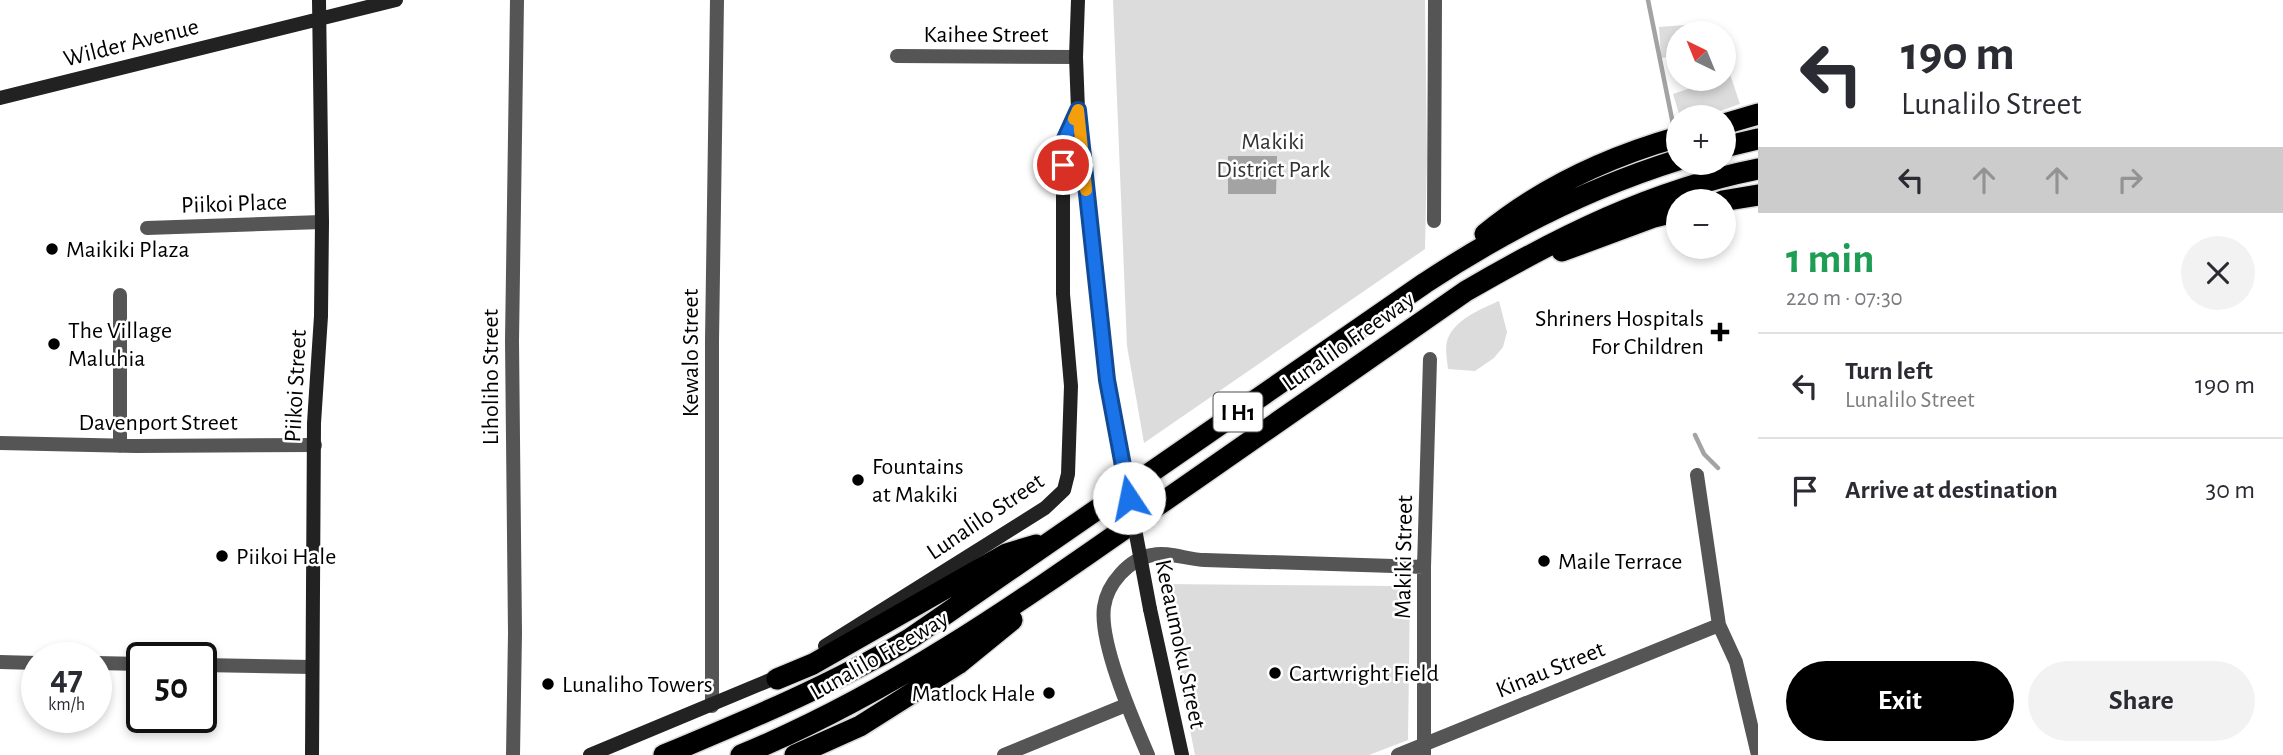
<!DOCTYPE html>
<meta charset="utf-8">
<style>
body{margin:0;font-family:"Alegreya Sans",sans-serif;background:#f2f2f3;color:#2b2b33;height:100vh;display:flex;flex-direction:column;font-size:26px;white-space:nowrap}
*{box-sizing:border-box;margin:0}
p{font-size:23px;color:#7c7c81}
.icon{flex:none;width:38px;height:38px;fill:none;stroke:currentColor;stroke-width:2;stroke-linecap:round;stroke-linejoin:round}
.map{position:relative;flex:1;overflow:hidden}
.side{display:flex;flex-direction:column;background:#fff;width:525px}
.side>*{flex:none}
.top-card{background:#fff;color:#2b2b33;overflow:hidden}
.needle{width:46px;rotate:317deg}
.fabs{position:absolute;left:1666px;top:21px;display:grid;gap:14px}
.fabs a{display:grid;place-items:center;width:70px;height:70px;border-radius:50%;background:#fff;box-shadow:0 4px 10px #0003;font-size:35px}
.speed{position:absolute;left:21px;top:642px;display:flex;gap:14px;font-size:35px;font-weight:700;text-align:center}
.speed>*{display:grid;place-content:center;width:91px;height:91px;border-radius:50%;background:#fff;box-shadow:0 4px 10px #0003;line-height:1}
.speed small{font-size:18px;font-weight:400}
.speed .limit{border:4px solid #111;border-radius:10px;background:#fff;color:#111}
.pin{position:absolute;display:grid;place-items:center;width:60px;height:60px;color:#fff;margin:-30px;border:4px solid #fff;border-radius:50%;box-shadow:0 2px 7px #0007}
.me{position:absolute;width:77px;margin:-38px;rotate:349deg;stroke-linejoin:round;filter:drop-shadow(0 0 5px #0008)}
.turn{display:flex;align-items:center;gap:24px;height:147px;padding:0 28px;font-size:32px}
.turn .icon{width:91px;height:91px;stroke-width:2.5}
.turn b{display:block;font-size:49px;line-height:60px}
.lanes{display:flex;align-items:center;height:66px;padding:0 28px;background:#0003;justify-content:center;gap:35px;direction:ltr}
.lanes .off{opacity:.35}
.round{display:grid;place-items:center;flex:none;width:74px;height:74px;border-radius:37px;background:#f2f2f3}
.summary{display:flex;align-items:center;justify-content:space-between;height:119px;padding:0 28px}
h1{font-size:42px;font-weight:600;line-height:52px;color:#1e9e55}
.action{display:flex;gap:14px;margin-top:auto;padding:14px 28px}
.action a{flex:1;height:80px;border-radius:42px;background:#000;color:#fff;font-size:28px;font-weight:600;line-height:80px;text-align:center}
.action a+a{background:#f2f2f3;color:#2b2b33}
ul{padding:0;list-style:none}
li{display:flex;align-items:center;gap:21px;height:105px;padding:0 28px;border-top:2px solid #e1e1e2}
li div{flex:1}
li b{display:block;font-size:26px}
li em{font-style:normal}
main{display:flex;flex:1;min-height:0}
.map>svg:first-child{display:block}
.green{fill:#dcdcdc}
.water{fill:#a3a3a3}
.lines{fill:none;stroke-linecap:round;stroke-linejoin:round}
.stream{stroke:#a3a3a3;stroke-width:4.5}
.motorway-casing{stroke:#dbdbdb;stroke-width:24}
.minor{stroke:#555;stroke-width:14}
.secondary{stroke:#222;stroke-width:14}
.motorway{stroke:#000;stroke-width:21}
.secondary-bridge{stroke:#222;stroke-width:14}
.route-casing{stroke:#114b97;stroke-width:18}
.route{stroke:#1a73e8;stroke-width:12}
.slow{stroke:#f59e0b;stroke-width:12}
.poi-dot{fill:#000;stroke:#fff;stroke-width:2.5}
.labels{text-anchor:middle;stroke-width:5;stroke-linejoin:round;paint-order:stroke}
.shield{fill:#fff;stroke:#4c4c4c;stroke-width:2}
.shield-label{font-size:23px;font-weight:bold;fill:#000}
.street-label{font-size:24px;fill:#000;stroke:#fff}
.park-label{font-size:24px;fill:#333;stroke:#fff}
.poi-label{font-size:24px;fill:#000;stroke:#fff;text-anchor:start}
</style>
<main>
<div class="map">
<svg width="1758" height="755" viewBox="0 0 1758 755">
<rect width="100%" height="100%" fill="#fff"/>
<path class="green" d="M1113,0H1425L1427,157L1425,249L1144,443L1127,346Z
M1711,23L1712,33H1678V56L1661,58L1659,27Z
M1730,74L1740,104L1703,117H1680L1673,94L1717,79H1724V76Z
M1499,301L1507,332L1503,347L1494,358L1475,371L1448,369C1447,360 1445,349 1447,341C1453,320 1481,309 1499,301Z
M1161,584L1398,586L1410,592L1408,740L1369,755H1195Z"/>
<path class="water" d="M1228,156H1277L1276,194H1228Z"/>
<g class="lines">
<path class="stream" d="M1648,0L1674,129
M1695,435L1704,454L1718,468"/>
<defs>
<path id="motorway" d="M1724,124L1758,114
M1724,147L1758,139
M1722,201L1758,195
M1485,234C1541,188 1608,157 1678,137
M1562,251L1654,217L1678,211
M777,679L813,664L1006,554L1036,545
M664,755C748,720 832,685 911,638L1425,283C1504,231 1588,188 1678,160
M741,755C892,693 1024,599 1157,506C1260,434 1363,362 1466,291C1559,237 1652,190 1758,169
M795,755L860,726L958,664L1012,620"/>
</defs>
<use href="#motorway" class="motorway-casing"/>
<path class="minor" d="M897,56L1076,57
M1434,221L1435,0
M147,228L322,222
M120,295V446
M0,443L136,446L315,445
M1697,475L1719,625L1736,662L1758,755
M0,662L37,663
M96,663L142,664
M201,665L312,667
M712,706V341L717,0
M513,755L515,633L512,341L517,0
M1004,755L1126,705
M1148,755C1133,720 1099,643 1104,607C1107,584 1129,559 1152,555C1168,551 1188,560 1205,560C1278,562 1351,564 1424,567
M1398,755L1719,625
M1424,755V567L1430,359"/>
<path class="secondary" d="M1078,0L1076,57L1078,110L1107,380
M0,98L396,0
M1150,609L1182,755
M825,646L1045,508L1064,490L1068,474L1071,386L1063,294V143L1078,110
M312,755L314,423L321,316L322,222L319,0
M590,755L782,675"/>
<use href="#motorway" class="motorway"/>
<path class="secondary-bridge" d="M1107,380L1150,609"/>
</g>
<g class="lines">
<defs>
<path id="route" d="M1063,165V143L1078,110L1107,380L1129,498"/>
</defs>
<use href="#route" class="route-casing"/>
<use href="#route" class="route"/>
<path class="slow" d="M1074,119L1078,110L1086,190"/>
</g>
<g class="poi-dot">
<circle cx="52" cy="249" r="7"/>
<path d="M1716.5 321.5h7v7h7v7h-7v7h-7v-7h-7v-7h7z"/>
<circle cx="54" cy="344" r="7"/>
<circle cx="858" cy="480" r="7"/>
<circle cx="222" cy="556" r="7"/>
<circle cx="1544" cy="561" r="7"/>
<circle cx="1275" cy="673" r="7"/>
<circle cx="548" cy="684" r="7"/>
<circle cx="1049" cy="693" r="7"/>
</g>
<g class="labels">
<rect class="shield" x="1213.5" y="392.5" width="49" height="39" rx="5"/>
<g class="shield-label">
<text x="1238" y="420">I H1</text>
</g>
<g class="street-label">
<text x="986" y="42">Kaihee Street</text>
<text transform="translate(131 42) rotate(-14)" y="8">Wilder Avenue</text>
<text transform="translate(234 203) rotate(-2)" y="8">Piikoi Place</text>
<text transform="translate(1348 341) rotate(-35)" y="8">Lunalilo Freeway</text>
<text transform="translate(690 353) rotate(-90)" y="8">Kewalo Street</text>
<text transform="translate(490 377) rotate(-90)" y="8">Liholiho Street</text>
<text transform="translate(295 386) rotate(-87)" y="8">Piikoi Street</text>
<text x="158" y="430">Davenport Street</text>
<text transform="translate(985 516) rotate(-34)" y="8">Lunalilo Street</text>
<text transform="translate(1403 557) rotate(-89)" y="8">Makiki Street</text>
<text transform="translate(1181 644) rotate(78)" y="8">Keeaumoku Street</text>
<text transform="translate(879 655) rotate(-30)" y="8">Lunalilo Freeway</text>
<text transform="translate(1550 669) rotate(-22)" y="8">Kinau Street</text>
</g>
<g class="park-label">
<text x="1273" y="149">Makiki<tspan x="1273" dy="28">District Park</tspan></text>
</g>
<g class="poi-label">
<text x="66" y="257">Maikiki Plaza</text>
<text x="1704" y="326" text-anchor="end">Shriners Hospitals<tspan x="1704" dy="28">For Children</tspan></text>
<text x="68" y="338">The Village<tspan x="68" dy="28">Maluhia</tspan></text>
<text x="872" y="474">Fountains<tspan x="872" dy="28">at Makiki</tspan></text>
<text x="236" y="564">Piikoi Hale</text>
<text x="1558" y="569">Maile Terrace</text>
<text x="1289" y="681">Cartwright Field</text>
<text x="562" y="692">Lunaliho Towers</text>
<text x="1035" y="701" text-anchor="end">Matlock Hale</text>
</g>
</g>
</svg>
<div class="fabs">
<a><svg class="needle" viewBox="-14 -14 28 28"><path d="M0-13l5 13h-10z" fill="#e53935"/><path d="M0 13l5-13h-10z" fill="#7c7c81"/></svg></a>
<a>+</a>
<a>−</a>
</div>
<div class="speed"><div>47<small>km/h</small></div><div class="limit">50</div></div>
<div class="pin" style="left:1063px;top:165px;background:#d93025"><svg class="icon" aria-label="arrive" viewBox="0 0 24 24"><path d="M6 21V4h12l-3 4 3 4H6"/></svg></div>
<svg class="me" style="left:1129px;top:498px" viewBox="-20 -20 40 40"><circle r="19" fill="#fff"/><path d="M0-13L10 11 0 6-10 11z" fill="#1a73e8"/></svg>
</div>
<section class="side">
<div class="top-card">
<div class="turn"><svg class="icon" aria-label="left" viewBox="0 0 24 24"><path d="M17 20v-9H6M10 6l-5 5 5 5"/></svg><div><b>190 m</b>Lunalilo Street</div></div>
<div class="lanes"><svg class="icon" aria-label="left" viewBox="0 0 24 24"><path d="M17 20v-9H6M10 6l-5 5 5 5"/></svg><svg class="icon off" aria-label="ahead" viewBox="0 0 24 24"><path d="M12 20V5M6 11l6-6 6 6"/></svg><svg class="icon off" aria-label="ahead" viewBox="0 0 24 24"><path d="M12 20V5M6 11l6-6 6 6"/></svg><svg class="icon off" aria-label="right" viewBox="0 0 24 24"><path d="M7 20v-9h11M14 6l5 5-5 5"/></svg></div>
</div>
<div class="summary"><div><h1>1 min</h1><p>220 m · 07:30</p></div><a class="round"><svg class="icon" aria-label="close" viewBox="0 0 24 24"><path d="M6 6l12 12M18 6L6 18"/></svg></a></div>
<ul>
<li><svg class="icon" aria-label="left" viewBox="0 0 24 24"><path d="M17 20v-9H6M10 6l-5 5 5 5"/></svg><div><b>Turn left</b><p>Lunalilo Street</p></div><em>190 m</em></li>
<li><svg class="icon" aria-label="arrive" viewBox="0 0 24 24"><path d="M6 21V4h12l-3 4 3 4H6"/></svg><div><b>Arrive at destination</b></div><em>30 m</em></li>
</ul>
<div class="action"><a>Exit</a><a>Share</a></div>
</section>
</main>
